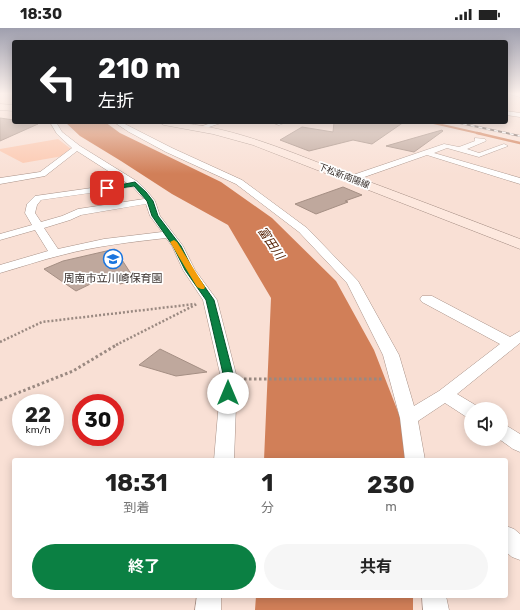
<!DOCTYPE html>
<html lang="ja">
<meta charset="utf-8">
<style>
body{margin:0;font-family:Rubik,"Noto Sans JP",sans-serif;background:#f6f6f6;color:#222;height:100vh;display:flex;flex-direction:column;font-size:15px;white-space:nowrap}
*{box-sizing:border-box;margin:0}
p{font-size:13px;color:#767676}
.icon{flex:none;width:22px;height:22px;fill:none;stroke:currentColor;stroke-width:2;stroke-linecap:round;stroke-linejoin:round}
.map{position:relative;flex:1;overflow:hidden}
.sheet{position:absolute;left:12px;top:430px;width:496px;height:140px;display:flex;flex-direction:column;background:#fff;border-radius:4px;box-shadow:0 2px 10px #0003}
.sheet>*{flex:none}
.guide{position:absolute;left:12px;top:12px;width:496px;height:84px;border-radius:4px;box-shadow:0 2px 10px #0003;background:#202124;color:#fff;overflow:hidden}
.tools{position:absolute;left:464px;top:374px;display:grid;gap:8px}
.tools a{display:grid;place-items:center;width:44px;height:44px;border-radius:50%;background:#fff;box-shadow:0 2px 10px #0003;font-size:20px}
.speed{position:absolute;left:12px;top:366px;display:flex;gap:8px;font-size:20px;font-weight:700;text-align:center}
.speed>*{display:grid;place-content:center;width:52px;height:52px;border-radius:50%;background:#fff;box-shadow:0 2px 10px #0003;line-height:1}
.speed small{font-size:10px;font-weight:400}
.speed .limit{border:6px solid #d22;background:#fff;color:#111}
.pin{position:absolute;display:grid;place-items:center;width:34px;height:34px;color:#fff;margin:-17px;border-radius:8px;box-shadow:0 2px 6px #0006}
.me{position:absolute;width:44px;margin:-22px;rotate:0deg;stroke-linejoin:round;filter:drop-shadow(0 0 3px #0008)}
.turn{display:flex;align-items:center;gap:14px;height:84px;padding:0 20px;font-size:18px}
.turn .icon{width:52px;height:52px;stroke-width:2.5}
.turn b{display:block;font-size:28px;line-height:34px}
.eta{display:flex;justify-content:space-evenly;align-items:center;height:68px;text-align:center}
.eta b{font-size:24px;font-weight:700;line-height:28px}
.cta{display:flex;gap:8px;margin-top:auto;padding:8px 20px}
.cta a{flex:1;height:46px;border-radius:24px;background:#0b8043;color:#fff;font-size:16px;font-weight:700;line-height:46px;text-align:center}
.cta a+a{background:#f6f6f6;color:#222}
.status{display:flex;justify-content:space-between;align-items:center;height:28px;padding:0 20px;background:#fff;direction:ltr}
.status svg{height:11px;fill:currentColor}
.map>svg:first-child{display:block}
.green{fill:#fcc8af}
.water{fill:#d17f58}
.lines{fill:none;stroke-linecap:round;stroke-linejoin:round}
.stream-far1{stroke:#d17f58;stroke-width:2}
.stream{stroke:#d17f58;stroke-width:2.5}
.building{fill:#bfa89d;stroke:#a58f84}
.street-casing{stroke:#a89187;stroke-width:1}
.secondary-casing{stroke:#a89187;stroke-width:1}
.path-far1{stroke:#9a8981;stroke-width:2.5;stroke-dasharray:2 2;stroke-linecap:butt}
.path{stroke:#9a8981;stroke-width:3;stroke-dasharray:2.5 2.5;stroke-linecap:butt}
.street{fill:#fff;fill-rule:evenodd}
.secondary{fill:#fde8de;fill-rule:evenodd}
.rail-casing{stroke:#73655f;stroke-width:2}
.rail{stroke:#fff;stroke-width:1.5;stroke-dasharray:4;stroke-linecap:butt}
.route{fill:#0b8043;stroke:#07532c}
.slow{fill:#f59e0b}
.labels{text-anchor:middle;stroke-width:3.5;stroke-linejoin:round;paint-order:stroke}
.far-street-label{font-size:9px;fill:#372e2a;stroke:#fff}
.poi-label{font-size:11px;fill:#372e2a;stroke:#fff}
.water-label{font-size:12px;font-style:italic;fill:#521e00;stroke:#fff}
</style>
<div class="status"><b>18:30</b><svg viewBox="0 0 49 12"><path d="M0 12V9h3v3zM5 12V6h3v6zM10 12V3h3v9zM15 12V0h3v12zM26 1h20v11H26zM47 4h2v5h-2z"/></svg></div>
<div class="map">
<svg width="520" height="582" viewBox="0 0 520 582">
<rect width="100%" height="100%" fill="#f9e0d5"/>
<path class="green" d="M58,111L71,121L63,128L23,135L0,123V121Z"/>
<path class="water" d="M65,94H105L120,105L221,154L272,190L336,253L374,322L409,412V432H264L271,270L228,197L172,166L121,133L80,108Z
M256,568H413V582H255Z"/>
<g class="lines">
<path class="stream-far1" d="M429,94L482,106"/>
<path class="stream" d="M477,105L520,115"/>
</g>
<path class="building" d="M0,90L14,92V94L38,96L0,113Z
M334,94H404L372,116L353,112L309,123L280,112L302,99L333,104Z
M442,102L443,103L414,124L386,118Z
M343,159L362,167L345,173L348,174L316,186L295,176Z
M115,221L135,252L120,256L113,245L76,263L44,241L63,233Z
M160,321L207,344L176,348L139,337Z"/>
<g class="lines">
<defs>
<path id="street" d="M508,65H520V69L509,66Z
M506,83L520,85V89L506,87Z
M50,94H56L62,104L80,118L138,154L147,163L155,173L160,188L183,218L195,242L217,272L237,350L234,432H214L221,350L203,272L183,242L172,218L166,210C131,214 96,218 62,227C41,232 21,239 0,245V237L48,223L35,202L0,212V206L32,197L25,185L27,176L35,168L127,155L77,123L45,148L0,156V150L40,144L72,120L57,106ZM133,159L144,171L78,181L62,188L41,194L35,185L37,177L41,172ZM146,176L150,188L162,204L104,211L58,221L44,200L70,192L81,187Z
M114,94H121L172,120L242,152L307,200L358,253L399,327L414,378L439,363L500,316L422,274L420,271L422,268H432L510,309L520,303V315L457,366L477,378L479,381H471V390L465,388L445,375L418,393L425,432H405L400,390L383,327L347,255L299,204L236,156L166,124L129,104Z
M214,94H224L200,102L197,100Z
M271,94H287L279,97Z
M475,110L485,111L486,113L467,121L479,125L504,116L508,118L479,129L447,120L434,125L520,150V156L427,127L353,153L350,154L346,151L347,149L444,116L459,119L475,113Z
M501,396L507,398L520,406V424L513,421L499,411H501Z
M506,498L514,501L520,506V532L512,529L506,524Z
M197,568H221V582H195Z
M422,568H446L449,582H423Z"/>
<path id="secondary" d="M0,76L14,77V83L0,82Z
M159,94C223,94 282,121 340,143C400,165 460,188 520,211V221L253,117L213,106L164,97Z"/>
</defs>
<use href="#street" class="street-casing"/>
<use href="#secondary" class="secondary-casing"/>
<path class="path-far1" d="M0,314L42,294L195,276
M116,317L197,276"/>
<path class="path" d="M244,351H383
M0,372L73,343L118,316"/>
<use href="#street" class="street"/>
<use href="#secondary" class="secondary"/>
<defs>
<path id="rail" d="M455,94L520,108"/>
</defs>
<use href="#rail" class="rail-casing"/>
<use href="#rail" class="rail"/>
</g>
<linearGradient id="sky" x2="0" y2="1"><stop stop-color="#9f9fae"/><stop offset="0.45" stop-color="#fcf1ec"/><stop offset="1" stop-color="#fcf1ec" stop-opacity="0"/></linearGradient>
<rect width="520" height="146" fill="url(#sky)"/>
<path class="route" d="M135,154L146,164L153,173L158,188L181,218L193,242L214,272L234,350L232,368H224L222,365L224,350L206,272L185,242L173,218L152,188L147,173L134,158L107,162L104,160Z"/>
<path class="slow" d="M174,212L177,214L205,259L204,261H201L197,259L170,214Z"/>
<defs>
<symbol id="school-ring" viewBox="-11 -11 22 22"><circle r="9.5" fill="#fff" stroke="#1a75de" stroke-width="1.5"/><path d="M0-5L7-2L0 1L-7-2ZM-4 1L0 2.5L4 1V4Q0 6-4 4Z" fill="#1a75de"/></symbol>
</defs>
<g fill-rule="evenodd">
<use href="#school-ring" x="102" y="220" width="22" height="22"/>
</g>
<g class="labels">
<g class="far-street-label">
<text transform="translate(344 148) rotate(21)" y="3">下松新南陽線</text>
</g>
<g class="poi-label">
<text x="113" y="254">周南市立川崎保育園</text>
</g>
<g class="water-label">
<text transform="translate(271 215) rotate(56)" y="4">富田川</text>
</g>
</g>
</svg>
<div class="tools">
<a><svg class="icon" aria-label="sound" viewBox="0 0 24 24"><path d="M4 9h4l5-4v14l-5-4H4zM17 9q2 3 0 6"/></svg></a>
</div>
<div class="speed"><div>22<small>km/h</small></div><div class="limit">30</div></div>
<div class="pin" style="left:107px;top:160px;background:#d93025"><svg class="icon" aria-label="arrive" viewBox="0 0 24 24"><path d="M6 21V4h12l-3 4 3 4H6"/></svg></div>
<svg class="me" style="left:228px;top:365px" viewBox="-20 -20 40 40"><circle r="19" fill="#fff"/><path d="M0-13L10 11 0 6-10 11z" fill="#0b8043"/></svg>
<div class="guide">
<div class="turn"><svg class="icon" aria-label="left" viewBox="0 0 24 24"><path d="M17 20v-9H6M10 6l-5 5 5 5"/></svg><div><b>210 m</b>左折</div></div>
</div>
<section class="sheet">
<div class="eta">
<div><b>18:31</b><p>到着</p></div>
<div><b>1</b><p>分</p></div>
<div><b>230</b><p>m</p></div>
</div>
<div class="cta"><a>終了</a><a>共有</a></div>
</section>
</div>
